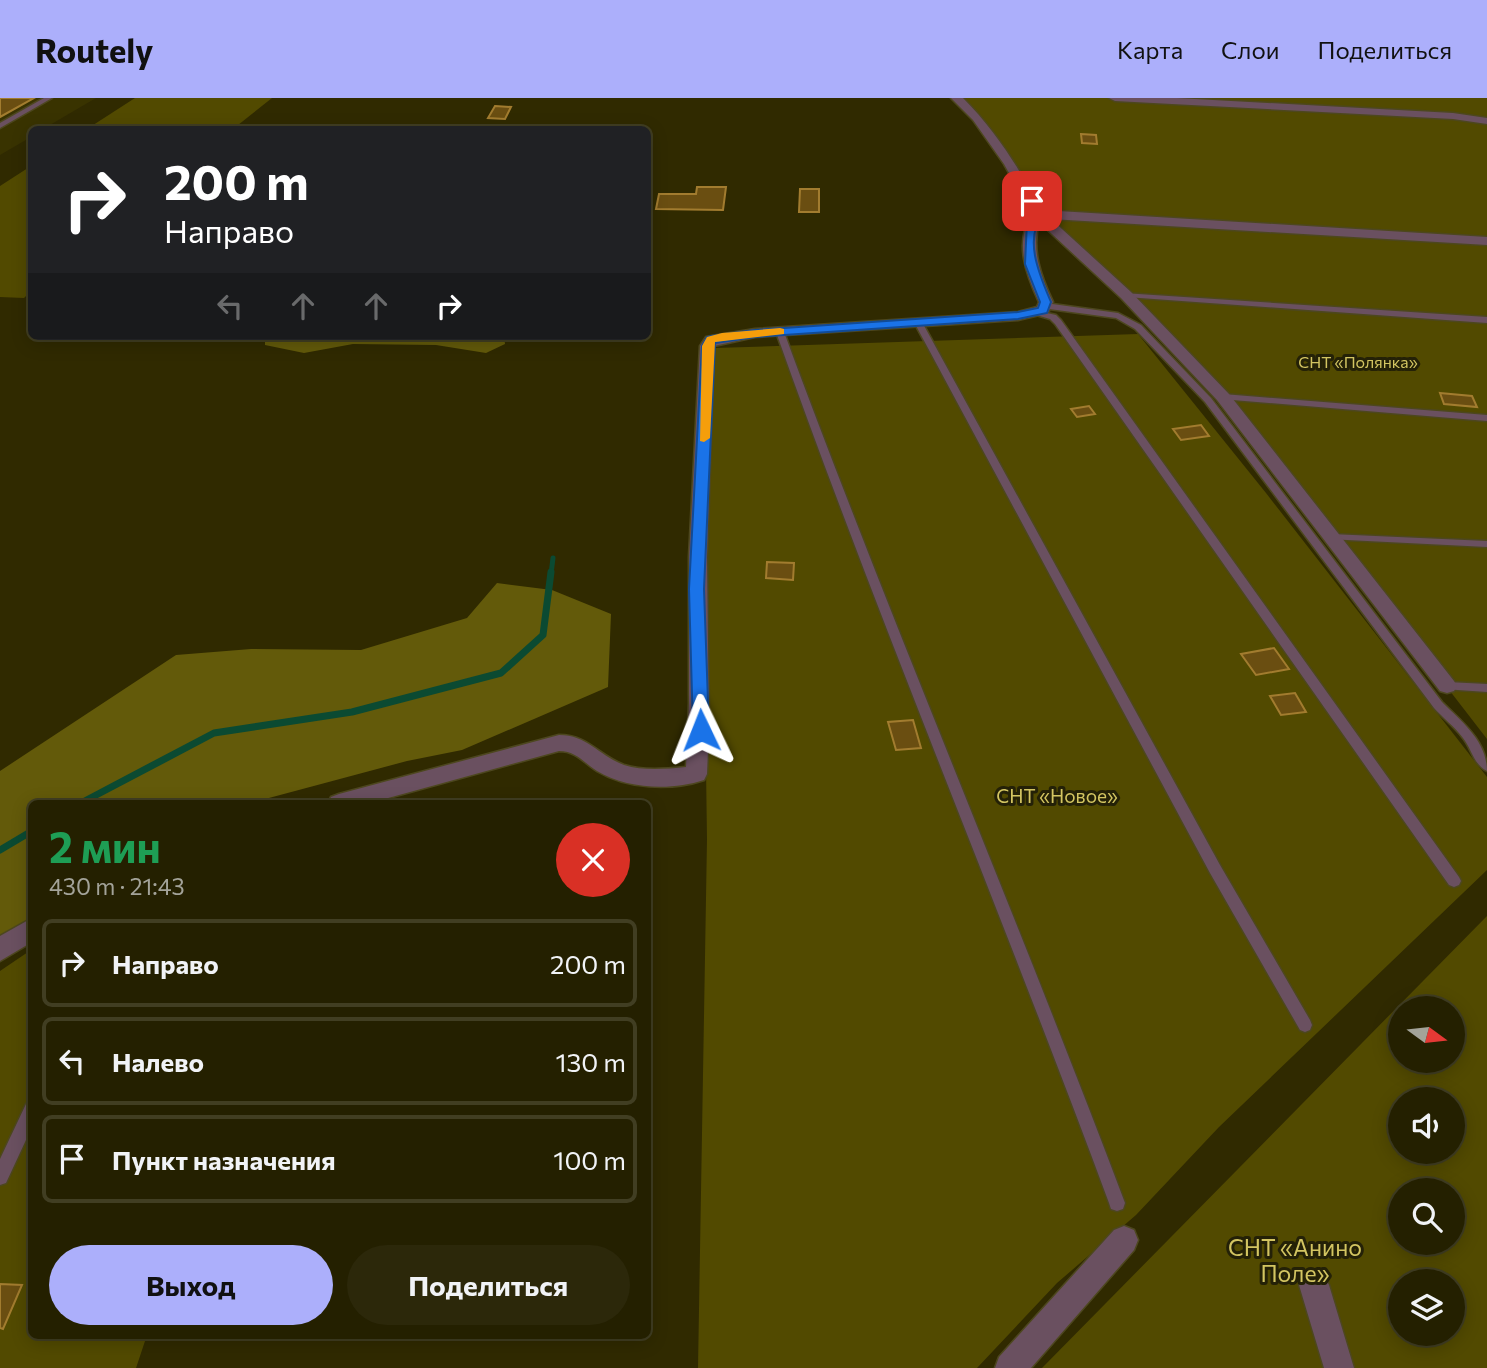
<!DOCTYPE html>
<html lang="ru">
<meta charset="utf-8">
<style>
body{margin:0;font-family:Commissioner,sans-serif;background:#2c280a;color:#f1f3f6;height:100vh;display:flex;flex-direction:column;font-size:26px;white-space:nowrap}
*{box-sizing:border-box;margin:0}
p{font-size:23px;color:#a3a399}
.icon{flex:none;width:38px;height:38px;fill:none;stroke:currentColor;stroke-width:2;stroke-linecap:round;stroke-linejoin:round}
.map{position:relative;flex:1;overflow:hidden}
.drawer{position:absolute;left:28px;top:702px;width:623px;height:539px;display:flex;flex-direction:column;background:#242000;border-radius:10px;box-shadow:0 4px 18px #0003,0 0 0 2px #413e22}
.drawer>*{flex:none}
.banner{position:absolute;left:28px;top:28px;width:623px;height:214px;border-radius:10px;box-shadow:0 4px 18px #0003,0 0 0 2px #413e22;background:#202124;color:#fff;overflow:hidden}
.needle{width:46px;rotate:105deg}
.controls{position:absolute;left:1388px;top:898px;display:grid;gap:14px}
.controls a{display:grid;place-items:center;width:77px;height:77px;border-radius:50%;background:#242000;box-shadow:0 4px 18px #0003,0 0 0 2px #413e22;font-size:35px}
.pin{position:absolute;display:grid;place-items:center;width:60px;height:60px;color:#fff;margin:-30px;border-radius:14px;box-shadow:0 4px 10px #0006}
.me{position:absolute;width:77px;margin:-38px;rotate:358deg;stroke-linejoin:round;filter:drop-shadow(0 0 5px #0008)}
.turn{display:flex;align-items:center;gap:24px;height:147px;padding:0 21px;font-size:32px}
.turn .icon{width:91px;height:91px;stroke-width:2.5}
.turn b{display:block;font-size:49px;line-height:60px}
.lanes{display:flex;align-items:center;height:66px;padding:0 21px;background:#0003;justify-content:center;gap:35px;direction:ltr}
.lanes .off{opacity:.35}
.round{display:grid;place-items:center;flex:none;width:74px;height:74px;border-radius:37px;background:#2c280a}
.headline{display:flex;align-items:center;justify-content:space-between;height:119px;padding:0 21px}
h1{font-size:42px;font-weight:700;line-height:52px;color:#1e9e55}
.action{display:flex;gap:14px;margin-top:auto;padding:14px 21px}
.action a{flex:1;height:80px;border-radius:42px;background:#acaffb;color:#111;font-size:28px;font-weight:700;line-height:80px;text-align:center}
.action a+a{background:#2c280a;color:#f1f3f6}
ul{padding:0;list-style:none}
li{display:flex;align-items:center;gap:21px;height:88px;margin:0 14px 10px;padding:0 7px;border:4px solid #413e22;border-radius:10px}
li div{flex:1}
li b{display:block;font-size:26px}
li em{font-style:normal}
header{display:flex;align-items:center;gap:42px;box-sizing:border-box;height:98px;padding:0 35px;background:#acaffb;color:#111}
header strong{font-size:33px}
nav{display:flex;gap:38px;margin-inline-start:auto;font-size:24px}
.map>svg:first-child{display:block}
.built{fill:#393300}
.green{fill:#524a00;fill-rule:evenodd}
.forest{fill:#635a0a}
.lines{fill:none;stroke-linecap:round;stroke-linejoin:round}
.stream-far1{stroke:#0b4a32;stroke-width:5}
.stream{stroke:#0b4a32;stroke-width:7}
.building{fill:#6a4e11;stroke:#a27c2f;stroke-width:2}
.lane-casing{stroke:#4d471e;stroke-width:3}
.street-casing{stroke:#4d471e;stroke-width:3}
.lane{fill:#6a5060;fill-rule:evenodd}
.street{fill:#6a5060;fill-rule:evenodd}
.route{fill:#1a73e8;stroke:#114b97;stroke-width:2}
.slow{fill:#f59e0b}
.labels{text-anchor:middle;stroke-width:6;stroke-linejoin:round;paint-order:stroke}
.far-park-label{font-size:16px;fill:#d3c561;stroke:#242107}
.park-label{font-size:19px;fill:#d3c561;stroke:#242107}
.near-park-label{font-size:23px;fill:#d3c561;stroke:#242107}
</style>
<header>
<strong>Routely</strong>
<nav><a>Карта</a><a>Слои</a><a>Поделиться</a></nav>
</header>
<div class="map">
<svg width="1487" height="1270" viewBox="0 0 1487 1270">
<rect width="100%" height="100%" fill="#302a00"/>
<path class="built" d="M0,0H96L43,31L32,32L31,39L0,57Z"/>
<path class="green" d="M135,0H272L233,31H87Z
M957,0H1487V641L1223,299L1038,116L1010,66Z
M31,68V193L24,200L0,199V88Z
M1138,236L1266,395L1487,679V772L1219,1029L1136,1117L1057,1185L977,1270H698L707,741L703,454L715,250Z
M1487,818V1270H1042ZM1400,910H1452V962H1400ZM1400,1001H1452V1054H1400ZM1400,1092H1452V1144H1400ZM1400,1183H1452V1236H1400Z
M31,852L32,1237H147L136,1270H0V873Z"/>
<path class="forest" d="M265,238H541H504L505,246L486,255L436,247L353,246L304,255L265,247Z
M497,485L552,492L611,516L608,589L462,652L407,663L250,705H32L31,823L0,843V673L176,557L251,551L361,552L467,520Z"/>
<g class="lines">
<path class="stream-far1" d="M551,476L553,460"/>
<path class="stream" d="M81,705L214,635L352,614L501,575L543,537L551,474
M0,752L32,733"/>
</g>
<path class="building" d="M0,0H34L0,19Z
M495,8L511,9L505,21L488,20Z
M1081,36L1096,37L1097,46L1082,45Z
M697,89H726L723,112L656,111L659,96H696Z
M800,91H819V114H799Z
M1440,295L1472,298L1477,309L1444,306Z
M1089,308L1095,316L1077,319L1071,311Z
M1201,327L1209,338L1181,342L1173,331Z
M767,464L794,465L793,482L766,480Z
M1274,550L1289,571L1256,577L1241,556Z
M1295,595L1306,614L1281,617L1270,598Z
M913,622L921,650L896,652L888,624Z
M0,1186L22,1187L3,1231L0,1230Z"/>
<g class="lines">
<defs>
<path id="lane" d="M44,0H52L0,30V25Z
M1123,195L1487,219V225L1126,199L1122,197Z
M1045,205L1118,215L1141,227L1211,300L1442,604C1462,624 1487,643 1487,673C1473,666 1472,651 1463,640C1455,629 1443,620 1434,610L1205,304L1135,231L1116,220L1042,210L1041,208Z
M1033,212L1056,217L1061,222L1459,779L1461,783L1459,787L1454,789L1449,787L1055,226L1050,221L1033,216Z
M918,221L922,224L1220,767L1310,922L1312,927L1310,932L1305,934L1300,932L1210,775L914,224Z
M777,232L784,234C892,527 1015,813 1125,1105L1123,1111L1117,1113L1111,1111L1109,1105C1001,813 880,527 776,234Z
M1223,296L1487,317V323L1220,301L1218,299Z
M1331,436L1487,443V449L1327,441L1326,439L1327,437Z
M1447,584L1487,586V594L1443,591L1441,588L1443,585Z
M32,1004V1029L6,1085L0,1087V1061L26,1006Z"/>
<path id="street" d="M951,0H963C996,33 1020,72 1042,112L1487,139V147L1051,121L1131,194L1229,296L1454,583L1457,588L1454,593L1447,595L1440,593L1217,302L1121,200L1039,124C1031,152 1041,179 1053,204L1048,215L1018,222L755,239L714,248L707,459L709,629L707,676L704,682C671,693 627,691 597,673C583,664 576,653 559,653L370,705H328L331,699L339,696L559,637C588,637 599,658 624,667C643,673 666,671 686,669L689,605V459L700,248L706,239L755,231L1018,214L1037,209L1039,204C1026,176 1014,144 1032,116L1004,66L973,22Z
M1109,0H1177L1453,15L1487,20V26L1453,21L1115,3Z
M32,820V844L0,863V838Z
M1124,1128L1134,1132L1138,1142L1134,1152L1031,1270H995L999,1259L1114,1132Z
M1314,1172L1324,1177L1329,1187L1354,1270H1324L1299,1187L1304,1177Z"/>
</defs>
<use href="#lane" class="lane-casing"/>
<use href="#street" class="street-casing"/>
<use href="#lane" class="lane"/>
<use href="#street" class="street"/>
</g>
<path class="route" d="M1032,100L1036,101L1043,116C1023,141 1040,178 1051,204L1047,215L1018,221L755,239L715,245L704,491L709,632L706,637H695L693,632L689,491L702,248L707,239L711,238L755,232L1018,214L1038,210L1040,204L1025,166L1027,123L1033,115L1027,103Z"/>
<path class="slow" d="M780,230L784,231V236L715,244L710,340L704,344L700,343L702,248L707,239L722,235Z"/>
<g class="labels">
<g class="far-park-label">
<text x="1358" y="270">СНТ «Полянка»</text>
</g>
<g class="park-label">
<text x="1057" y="705">СНТ «Новое»</text>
</g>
<g class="near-park-label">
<text x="1295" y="1158">СНТ «Анино<tspan x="1295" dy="26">Поле»</tspan></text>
</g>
</g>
</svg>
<div class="controls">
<a><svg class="needle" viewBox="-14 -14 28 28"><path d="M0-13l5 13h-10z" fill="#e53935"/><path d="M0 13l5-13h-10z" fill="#a3a399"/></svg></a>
<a><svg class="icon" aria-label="sound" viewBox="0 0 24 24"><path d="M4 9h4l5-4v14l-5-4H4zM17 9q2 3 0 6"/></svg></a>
<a><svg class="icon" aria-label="search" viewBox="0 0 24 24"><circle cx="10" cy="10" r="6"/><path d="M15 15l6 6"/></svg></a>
<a><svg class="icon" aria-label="layers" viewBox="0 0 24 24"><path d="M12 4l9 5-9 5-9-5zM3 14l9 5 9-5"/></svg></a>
</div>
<div class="pin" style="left:1032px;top:103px;background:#d93025"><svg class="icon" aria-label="arrive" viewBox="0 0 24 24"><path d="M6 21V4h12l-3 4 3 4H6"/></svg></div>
<svg class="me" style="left:701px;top:632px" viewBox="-20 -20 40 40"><path d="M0-17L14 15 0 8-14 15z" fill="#1a73e8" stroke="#fff" stroke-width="4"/></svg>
<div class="banner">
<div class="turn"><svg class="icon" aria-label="right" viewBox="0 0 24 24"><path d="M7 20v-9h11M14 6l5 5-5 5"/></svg><div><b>200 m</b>Направо</div></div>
<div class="lanes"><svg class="icon off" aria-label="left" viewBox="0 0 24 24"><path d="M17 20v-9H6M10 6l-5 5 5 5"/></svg><svg class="icon off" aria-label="ahead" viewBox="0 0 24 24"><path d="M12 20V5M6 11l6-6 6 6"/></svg><svg class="icon off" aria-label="ahead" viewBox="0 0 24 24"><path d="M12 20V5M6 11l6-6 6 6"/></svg><svg class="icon" aria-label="right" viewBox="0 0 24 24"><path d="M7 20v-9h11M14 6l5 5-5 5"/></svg></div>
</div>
<section class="drawer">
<div class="headline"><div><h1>2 мин</h1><p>430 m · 21:43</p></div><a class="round" style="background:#d93025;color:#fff"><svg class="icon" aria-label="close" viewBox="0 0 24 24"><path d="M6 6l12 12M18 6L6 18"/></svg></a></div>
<ul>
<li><svg class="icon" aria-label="right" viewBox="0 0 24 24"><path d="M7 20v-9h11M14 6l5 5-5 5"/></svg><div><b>Направо</b></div><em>200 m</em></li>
<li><svg class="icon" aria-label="left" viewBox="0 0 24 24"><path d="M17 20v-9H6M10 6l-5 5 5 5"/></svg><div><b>Налево</b></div><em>130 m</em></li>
<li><svg class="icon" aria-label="arrive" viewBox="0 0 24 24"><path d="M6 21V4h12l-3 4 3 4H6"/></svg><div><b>Пункт назначения</b></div><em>100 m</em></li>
</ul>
<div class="action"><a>Выход</a><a>Поделиться</a></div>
</section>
</div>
